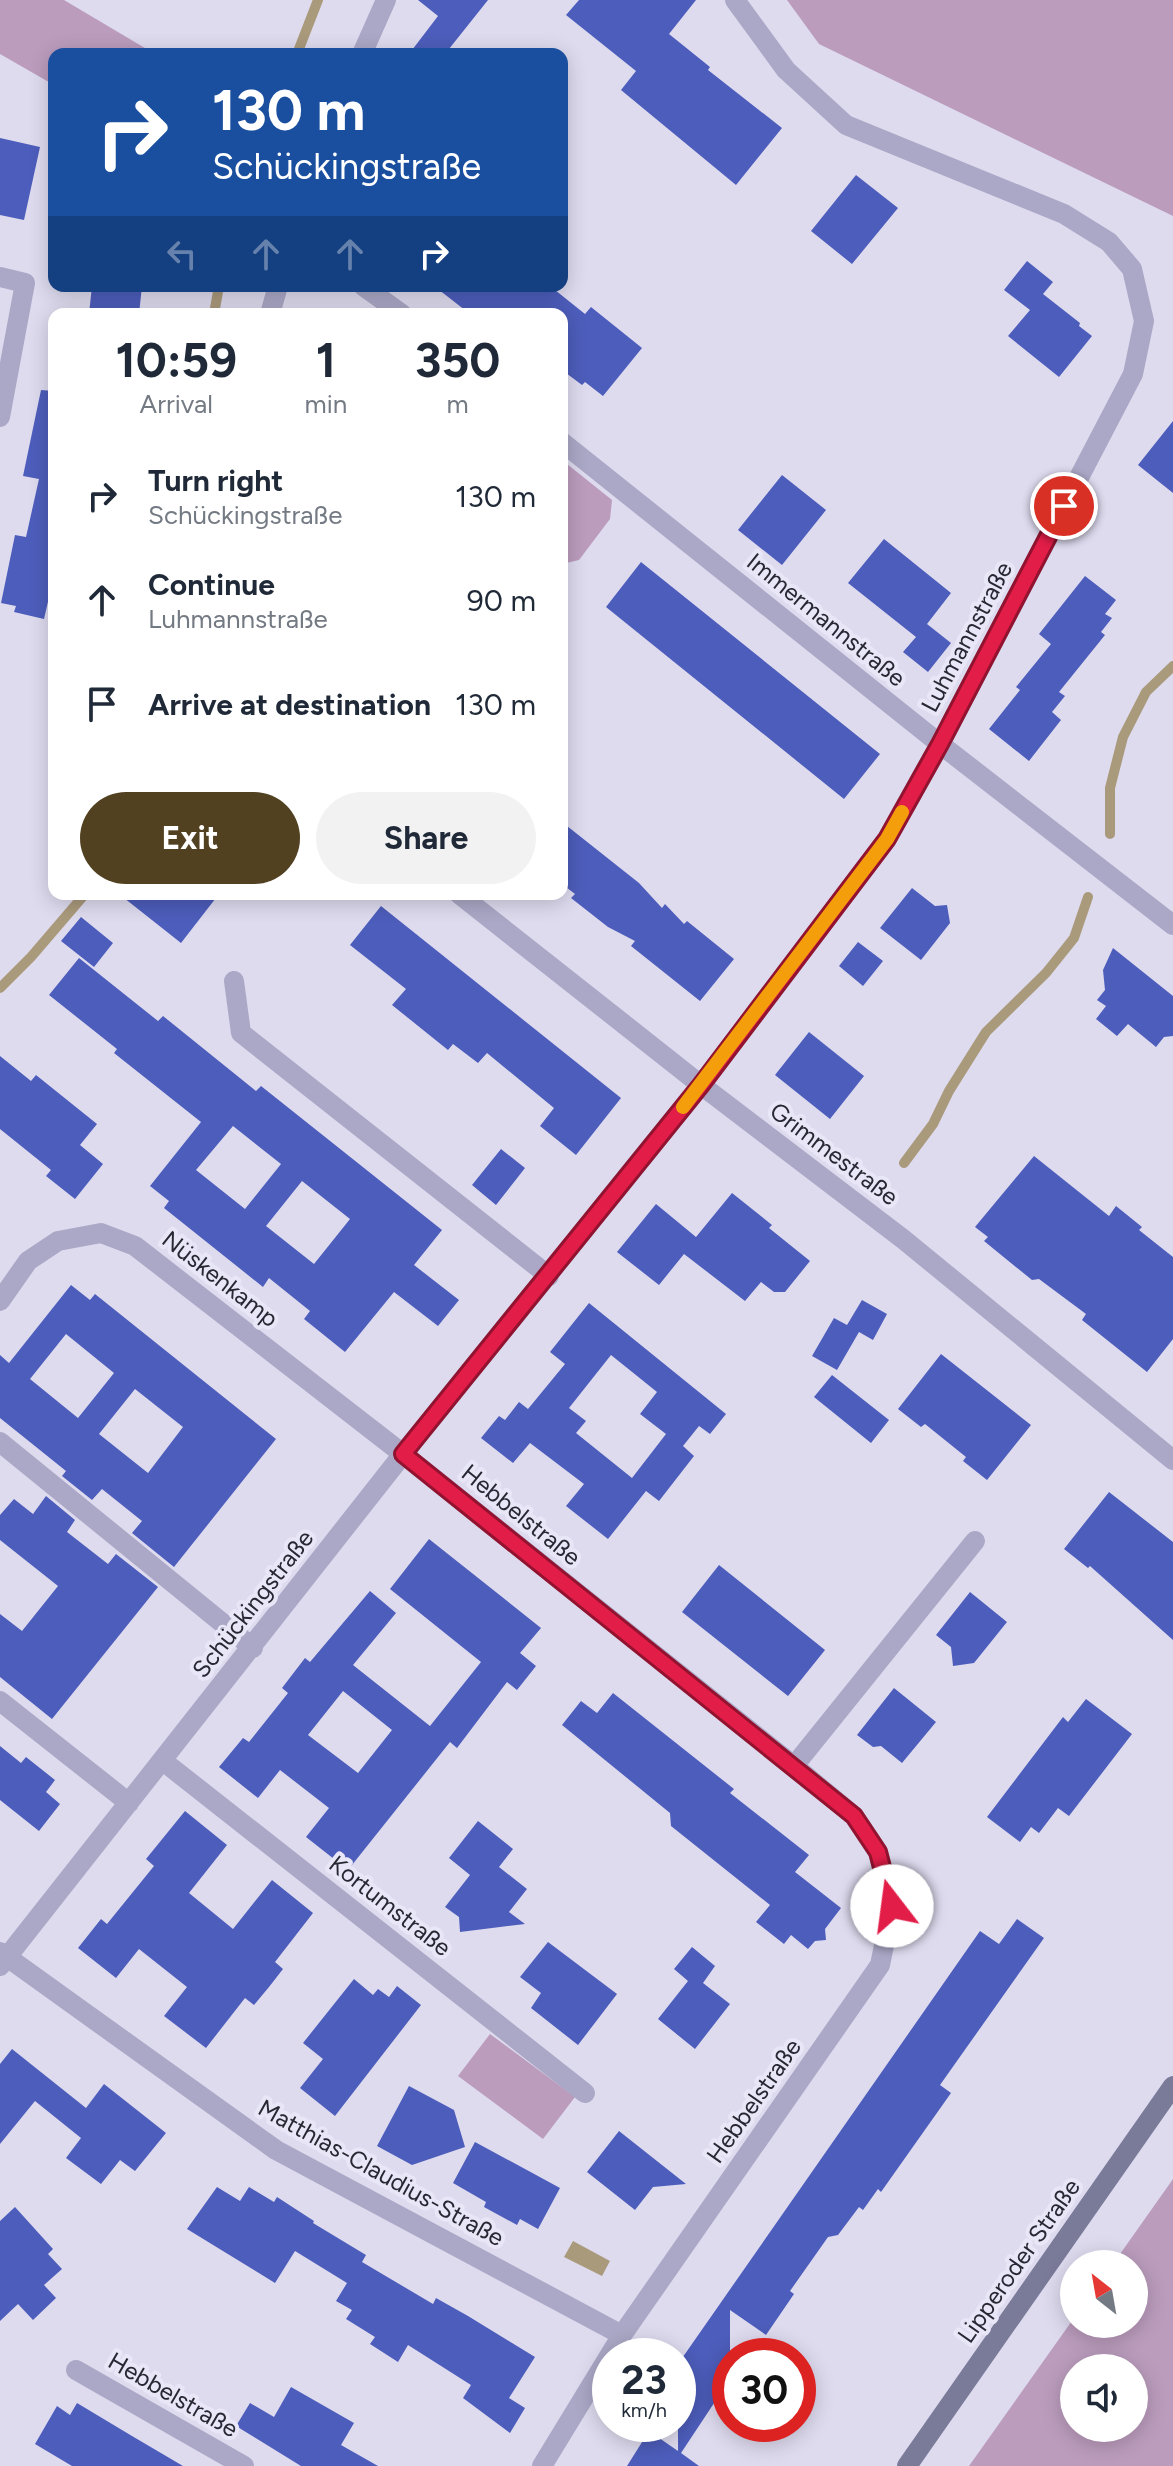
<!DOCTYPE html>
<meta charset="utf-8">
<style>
body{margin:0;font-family:Figtree,sans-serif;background:#f2f2f3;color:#1f2937;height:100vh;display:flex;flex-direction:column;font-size:30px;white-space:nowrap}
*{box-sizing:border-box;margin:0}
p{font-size:26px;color:#747a83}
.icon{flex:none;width:44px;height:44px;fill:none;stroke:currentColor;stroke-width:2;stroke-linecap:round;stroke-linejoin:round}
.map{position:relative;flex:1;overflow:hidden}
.side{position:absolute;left:48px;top:308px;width:520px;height:592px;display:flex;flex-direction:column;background:#fff;border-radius:16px;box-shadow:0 4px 20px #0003}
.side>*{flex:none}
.top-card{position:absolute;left:48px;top:48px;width:520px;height:244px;border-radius:16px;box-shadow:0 4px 20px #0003;background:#1a4fa0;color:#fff;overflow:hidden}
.needle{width:52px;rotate:329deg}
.buttons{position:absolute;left:1060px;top:2250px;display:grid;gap:16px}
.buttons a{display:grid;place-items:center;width:88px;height:88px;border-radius:50%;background:#fff;box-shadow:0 4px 20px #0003;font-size:40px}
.speed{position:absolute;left:592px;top:2338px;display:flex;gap:16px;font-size:40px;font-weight:700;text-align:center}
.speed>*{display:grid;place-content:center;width:104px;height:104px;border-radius:50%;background:#fff;box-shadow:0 4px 20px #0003;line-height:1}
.speed small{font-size:20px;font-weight:400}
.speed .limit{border:12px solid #d22;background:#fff;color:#111}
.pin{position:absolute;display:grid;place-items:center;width:68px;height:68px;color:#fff;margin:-34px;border:4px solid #fff;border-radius:50%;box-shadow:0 2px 8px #0007}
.me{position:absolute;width:88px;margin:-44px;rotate:345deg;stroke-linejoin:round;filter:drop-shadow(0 0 6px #0008)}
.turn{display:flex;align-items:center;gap:28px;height:168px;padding:0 32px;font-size:36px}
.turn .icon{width:104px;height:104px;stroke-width:2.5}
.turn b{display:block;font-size:56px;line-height:68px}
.lanes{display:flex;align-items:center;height:76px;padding:0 32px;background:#0003;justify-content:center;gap:40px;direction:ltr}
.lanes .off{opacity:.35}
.eta{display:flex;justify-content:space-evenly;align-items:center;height:136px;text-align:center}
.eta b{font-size:48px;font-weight:700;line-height:56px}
.cta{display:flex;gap:16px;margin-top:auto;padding:16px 32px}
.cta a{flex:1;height:92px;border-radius:48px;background:#514121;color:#fff;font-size:32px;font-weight:700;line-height:92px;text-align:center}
.cta a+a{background:#f2f2f3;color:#1f2937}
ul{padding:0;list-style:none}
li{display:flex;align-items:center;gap:24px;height:104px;padding:0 32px}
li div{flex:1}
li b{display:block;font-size:30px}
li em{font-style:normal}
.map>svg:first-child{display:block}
.green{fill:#bb9cbd;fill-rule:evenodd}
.water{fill:#aa9a7c}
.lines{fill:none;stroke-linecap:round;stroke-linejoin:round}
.stream{stroke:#aa9a7c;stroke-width:10}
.building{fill:#4d5dbb;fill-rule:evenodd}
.minor{stroke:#aaa8c6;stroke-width:20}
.secondary{stroke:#7a7a99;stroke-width:20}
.route-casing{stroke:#92132f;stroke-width:20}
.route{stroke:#e11d48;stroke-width:14}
.slow{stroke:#f59e0b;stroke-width:14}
.labels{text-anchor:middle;stroke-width:8;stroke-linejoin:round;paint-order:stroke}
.street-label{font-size:24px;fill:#272833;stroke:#e9e7f7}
</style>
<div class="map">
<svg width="1173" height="2466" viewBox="0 0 1173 2466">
<rect width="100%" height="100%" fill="#dedbef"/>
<path class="green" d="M0,0H64L155,54H54V85L0,54Z
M787,0H1173V216L819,44Z
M562,460L612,500L610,519L579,560L562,564Z
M490,2034L575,2097L543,2139L458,2076Z
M1173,2179V2466H969L1074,2318V2324H1134V2264H1113ZM1134,2368V2428H1074V2368Z"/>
<path class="water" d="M573,2241L610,2261L602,2276L564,2257Z"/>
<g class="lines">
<path class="stream" d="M297,54L318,0
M214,314L219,286
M1110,834V788L1123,737L1146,692L1173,666
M0,988L31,957L85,894
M904,1163L933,1124L949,1091L986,1032L1046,973L1074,938L1088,897"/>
</g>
<path class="building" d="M418,0H488L445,54H409L438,16Z
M579,0H696L669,34L710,67L708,70L782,128L736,185L621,90L636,71L566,15Z
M0,138L40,147L24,220L0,215Z
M856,175L898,208L852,264L811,231Z
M1027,261L1053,282L1043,294L1080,323L1079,326L1092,336L1059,377L1008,336L1030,310L1004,290Z
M92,286H142L139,314H89Z
M434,286H550L585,314L591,307L642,348L603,396L585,382L582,385L562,370V314H470Z
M41,390L54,391V594L50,593L44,619L14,612L16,606L1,603L15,535L26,537L39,479L23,476Z
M1173,421V493L1138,465Z
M782,475L826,510L782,565L738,530Z
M884,539L951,593L927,624L951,643L928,672L903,652L916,637L848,583Z
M641,562L880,754L844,799L606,607Z
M1085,576L1116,600L1105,614L1112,618L1101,632L1105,635L1059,692L1065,696L1052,712L1061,720L1029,761L989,729L1020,690L1016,687L1051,644L1039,634Z
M562,822L639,883L662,908L665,904L684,924L687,921L734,959L700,1001L631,946L635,941L608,927L571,898L575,894L562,884Z
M912,888L935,906L947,905L950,923L921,960L880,928Z
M119,894H219L181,943Z
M381,906L621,1098L576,1155L540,1126L554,1108L487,1053L478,1063L453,1044L448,1050L392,1005L406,989L350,945Z
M81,917L113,943L94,967L61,941Z
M858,942L883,961L863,986L839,966Z
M1113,948L1173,996V1036L1164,1037L1156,1047L1128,1024L1117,1036L1096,1019L1106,1006L1097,1000L1105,990L1103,970Z
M79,958L158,1021L163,1016L256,1091L261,1086L442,1230L414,1265L459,1300L438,1326L394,1292L345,1352L304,1319L310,1311L269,1278L263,1287L164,1208L169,1201L150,1186L201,1122L114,1053L117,1049L49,995ZM233,1126L281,1164L245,1209L196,1170ZM302,1181L350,1219L314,1264L266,1226Z
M809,1032L864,1076L830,1119L775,1075Z
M0,1056L31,1081L36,1075L97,1124L80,1145L103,1164L75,1199L46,1176L51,1170L0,1129Z
M501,1149L525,1168L496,1205L472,1185Z
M1034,1156L1109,1216L1116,1206L1142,1227L1139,1230L1173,1257V1339L1147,1372L1082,1320L1086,1314L1039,1279L1032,1280L984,1241L988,1237L975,1227Z
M732,1193L772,1225L769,1228L810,1261L785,1292H774L761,1282L745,1301L684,1254L659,1285L617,1252L656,1204L696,1237Z
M71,1285L90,1300L95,1294L276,1439L174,1567L132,1533L142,1521L102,1489L92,1500L62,1476L66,1471L0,1418V1355L9,1363ZM66,1334L114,1373L78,1418L30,1379ZM135,1389L183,1427L148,1473L99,1434Z
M862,1300L887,1314L873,1340L859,1332L837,1370L812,1356L834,1318L847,1325Z
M589,1303L726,1414L710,1434L699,1426L683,1446L694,1456L659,1501L646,1491L608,1539L566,1506L584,1484L530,1443L513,1463L481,1438L499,1416L505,1420L519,1402L528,1409L565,1364L550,1352ZM611,1355L657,1392L640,1414L666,1434L632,1478L576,1433L586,1421L569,1408Z
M941,1354L1031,1425L987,1480L963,1461L966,1457L925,1424L921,1427L898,1409Z
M832,1375L889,1420L871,1443L814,1397Z
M1109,1492L1173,1542V1640L1090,1566L1088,1568L1064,1549Z
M46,1496L75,1520L67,1532L108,1564L116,1554L158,1587L52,1719L0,1677V1614L22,1631L58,1586L0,1540V1515L14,1499L33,1514Z
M429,1539L541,1628L520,1653L536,1666L517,1690L507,1682L457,1748L450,1742L348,1870L306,1837L329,1808L280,1770L258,1798L219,1767L243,1738L249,1742L288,1693L282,1688L305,1658L310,1662L370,1591L396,1613L353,1665L430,1726L481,1662L390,1589ZM343,1691L392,1730L358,1773L308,1735Z
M719,1565L825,1650L788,1696L682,1612Z
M970,1592L1007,1622L974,1663L953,1666L951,1647L936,1635Z
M894,1688L936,1722L902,1763L881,1746L873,1747L857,1735Z
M613,1693L734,1789L730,1793L809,1855L795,1872L841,1908L825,1929L826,1940L815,1941L808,1949L791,1935L784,1944L756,1922L770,1905L671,1826L670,1813L562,1725L581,1701L597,1713Z
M1086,1699L1132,1734L1069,1816L1058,1808L1039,1833L1031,1827L1020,1842L987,1817L1063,1717L1068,1722Z
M0,1746L21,1763L26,1757L55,1780L46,1792L60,1804L39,1831L0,1800Z
M185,1811L227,1845L189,1893L233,1929L272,1880L313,1913L275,1962L283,1969L269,1987L254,2005L245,1998L206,2048L164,2016L187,1987L139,1949L116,1978L78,1948L101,1919L107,1924L154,1866L146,1859Z
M478,1821L513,1849L499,1867L527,1889L509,1912L525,1924L460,1932L459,1917L445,1907L470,1875L449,1858Z
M1017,1919L1044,1938L940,2085L951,2093L881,2192L878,2189L863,2210L859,2207L838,2235L828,2237L790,2291L794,2294L766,2335L730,2310V2379L681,2453L699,2466H627L649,2431L678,2451V2364L980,1931L999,1944Z
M548,1942L617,1994L578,2045L531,2008L541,1993L520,1977Z
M692,1947L715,1966L703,1983L730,2004L695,2049L658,2019L688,1981L674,1969Z
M354,1979L373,1995L378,1989L389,1997L397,1986L421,2005L335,2116L300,2088L323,2059L303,2043Z
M12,2049L86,2108L104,2084L166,2133L135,2171L120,2160L101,2184L66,2158L81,2138L35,2101L0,2144V2064Z
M409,2086L454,2110L465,2147L412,2165L377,2146Z
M619,2131L686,2184L653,2187L635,2210L587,2172Z
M475,2142L560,2188L538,2229L520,2219L517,2225L484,2207L486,2202L453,2183Z
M217,2187L240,2201L249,2187L274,2202L277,2197L314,2221L313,2223L366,2255L362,2262L433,2304L436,2298L468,2316L535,2357L509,2398L525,2408L510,2433L463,2398L471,2385L408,2345L398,2362L370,2344L375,2337L346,2319L352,2310L336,2301L347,2283L295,2251L275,2283L187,2229Z
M15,2207L53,2249L48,2254L62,2269L44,2285L56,2298L33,2320L18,2304L0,2321V2221Z
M291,2387L354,2423L341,2445L378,2466H301L236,2426L250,2403L274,2417Z
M77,2403L132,2436L183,2466H72L35,2444L57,2406L70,2415Z"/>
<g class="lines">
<path class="minor" d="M362,54L386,0
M0,277L25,283L0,417
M363,286L402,314
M270,314L278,286
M562,442L940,744L1173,925
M459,894L701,1085L903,1239L1173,1460
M234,981L241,1033L549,1276
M0,1301L28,1261L58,1241L101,1233L135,1246L403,1454L794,1766L854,1816L878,1852L892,1906L880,1965L622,2335L542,2466
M0,1442L253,1648
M0,1701L129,1803
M163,1761L585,2093
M794,1766L975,1541
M0,1952L276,2150L622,2335
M0,1966L403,1454L701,1085L887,839L940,744L1133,374L1144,321L1132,269L1109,242L1064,214L846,125L786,70L735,0
M76,2370L244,2466"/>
<path class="secondary" d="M907,2466L1173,2086"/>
</g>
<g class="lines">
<defs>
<path id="route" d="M892,1906L878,1852L854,1816L403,1454L701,1085L887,839L940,744L1064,506"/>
</defs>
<use href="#route" class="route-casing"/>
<use href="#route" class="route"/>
<path class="slow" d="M683,1107L887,839L902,812"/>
</g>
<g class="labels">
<g class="street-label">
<text transform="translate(826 620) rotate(39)" y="8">Immermannstraße</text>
<text transform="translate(967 637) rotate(-62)" y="8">Luhmannstraße</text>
<text transform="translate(834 1154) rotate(37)" y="8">Grimmestraße</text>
<text transform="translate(220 1279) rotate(38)" y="8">Nüskenkamp</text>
<text transform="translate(521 1515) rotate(39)" y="8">Hebbelstraße</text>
<text transform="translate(253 1604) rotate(-52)" y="8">Schückingstraße</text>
<text transform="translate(390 1906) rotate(38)" y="8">Kortumstraße</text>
<text transform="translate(754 2101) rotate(-55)" y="8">Hebbelstraße</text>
<text transform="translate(381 2173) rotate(29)" y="8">Matthias-Claudius-Straße</text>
<text transform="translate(1019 2261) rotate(-55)" y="8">Lipperoder Straße</text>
<text transform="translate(173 2395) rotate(30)" y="8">Hebbelstraße</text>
</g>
</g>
</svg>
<div class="buttons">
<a><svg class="needle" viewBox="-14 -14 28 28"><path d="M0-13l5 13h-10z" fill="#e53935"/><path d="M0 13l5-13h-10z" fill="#747a83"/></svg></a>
<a><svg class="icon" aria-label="sound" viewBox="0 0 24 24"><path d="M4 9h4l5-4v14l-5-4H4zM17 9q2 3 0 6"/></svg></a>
</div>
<div class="speed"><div>23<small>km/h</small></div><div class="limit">30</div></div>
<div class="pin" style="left:1064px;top:506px;background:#d93025"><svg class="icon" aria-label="arrive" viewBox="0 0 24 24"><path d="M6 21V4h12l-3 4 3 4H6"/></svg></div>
<svg class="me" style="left:892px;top:1906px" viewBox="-20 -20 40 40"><circle r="19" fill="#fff"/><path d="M0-13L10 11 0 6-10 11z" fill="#e11d48"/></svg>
<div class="top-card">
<div class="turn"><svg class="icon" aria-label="right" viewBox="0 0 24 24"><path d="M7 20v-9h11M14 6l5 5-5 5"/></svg><div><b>130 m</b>Schückingstraße</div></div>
<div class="lanes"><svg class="icon off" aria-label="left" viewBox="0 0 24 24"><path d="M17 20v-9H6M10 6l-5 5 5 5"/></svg><svg class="icon off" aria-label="ahead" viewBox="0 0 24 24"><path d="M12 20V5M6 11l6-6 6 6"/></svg><svg class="icon off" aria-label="ahead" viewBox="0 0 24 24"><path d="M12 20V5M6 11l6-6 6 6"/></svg><svg class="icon" aria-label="right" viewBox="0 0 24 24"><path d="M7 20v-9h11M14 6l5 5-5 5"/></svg></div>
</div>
<section class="side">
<div class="eta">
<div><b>10:59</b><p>Arrival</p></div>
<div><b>1</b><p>min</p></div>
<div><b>350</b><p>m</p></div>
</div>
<ul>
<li><svg class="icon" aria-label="right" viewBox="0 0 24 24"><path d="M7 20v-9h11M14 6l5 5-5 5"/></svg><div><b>Turn right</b><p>Schückingstraße</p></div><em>130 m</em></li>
<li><svg class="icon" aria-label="ahead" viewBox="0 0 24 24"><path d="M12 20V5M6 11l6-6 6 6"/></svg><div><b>Continue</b><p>Luhmannstraße</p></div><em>90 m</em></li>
<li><svg class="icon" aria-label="arrive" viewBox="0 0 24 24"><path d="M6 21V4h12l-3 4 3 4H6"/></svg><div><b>Arrive at destination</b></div><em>130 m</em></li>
</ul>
<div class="cta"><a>Exit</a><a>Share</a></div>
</section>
</div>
